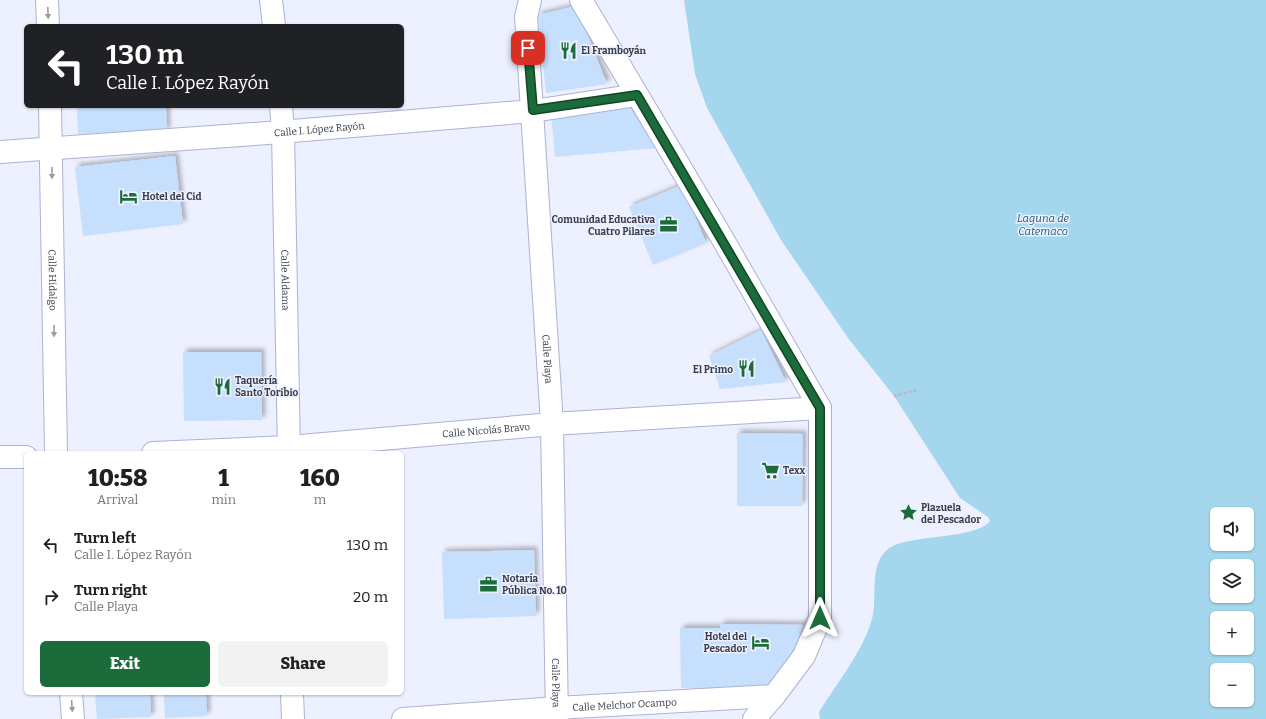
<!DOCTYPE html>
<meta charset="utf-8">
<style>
body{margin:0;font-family:Bitter,serif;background:#f2f2f2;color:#202124;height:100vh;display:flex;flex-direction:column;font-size:15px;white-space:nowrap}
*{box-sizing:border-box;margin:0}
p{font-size:13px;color:#757577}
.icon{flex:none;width:22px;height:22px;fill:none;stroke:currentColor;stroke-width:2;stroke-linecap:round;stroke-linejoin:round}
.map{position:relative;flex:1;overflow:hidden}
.sheet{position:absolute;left:24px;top:451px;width:380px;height:244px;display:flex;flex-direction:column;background:#fff;border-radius:6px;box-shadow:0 1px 3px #0004}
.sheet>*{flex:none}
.banner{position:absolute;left:24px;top:24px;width:380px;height:84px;border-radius:6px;box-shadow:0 1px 3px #0004;background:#202124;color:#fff;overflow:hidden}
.fabs{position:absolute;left:1210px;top:507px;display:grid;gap:8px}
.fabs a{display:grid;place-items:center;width:44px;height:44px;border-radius:6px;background:#fff;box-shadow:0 1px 3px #0004;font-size:20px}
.pin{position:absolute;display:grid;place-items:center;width:34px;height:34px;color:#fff;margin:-17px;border-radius:8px;box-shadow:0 2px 6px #0006}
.me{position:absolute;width:44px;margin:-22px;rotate:0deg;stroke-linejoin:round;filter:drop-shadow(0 0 3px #0008)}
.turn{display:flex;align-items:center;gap:14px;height:84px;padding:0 16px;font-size:18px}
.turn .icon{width:52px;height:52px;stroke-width:2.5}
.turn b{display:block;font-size:28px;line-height:34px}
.eta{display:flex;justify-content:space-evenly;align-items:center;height:68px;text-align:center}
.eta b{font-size:24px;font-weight:800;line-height:28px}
.button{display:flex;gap:8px;margin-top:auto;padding:8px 16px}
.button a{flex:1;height:46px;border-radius:6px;background:#1b6b3b;color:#fff;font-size:16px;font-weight:800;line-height:46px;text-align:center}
.button a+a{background:#f2f2f2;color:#202124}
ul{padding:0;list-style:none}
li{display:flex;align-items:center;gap:12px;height:52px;padding:0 16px}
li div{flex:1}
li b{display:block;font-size:15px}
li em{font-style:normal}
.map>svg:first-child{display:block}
.water{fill:#a4d7ee;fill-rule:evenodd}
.building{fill:#c5dffd;filter:url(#shadow)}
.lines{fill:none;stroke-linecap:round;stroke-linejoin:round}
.street-casing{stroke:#acb2d4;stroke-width:24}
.path{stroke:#b6b8c6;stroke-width:2.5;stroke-dasharray:3 2;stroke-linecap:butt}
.street{stroke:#fff;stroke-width:22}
.oneway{fill:#9c9da4}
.route-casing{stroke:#124626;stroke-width:10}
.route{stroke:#1b6b3b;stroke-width:7}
.labels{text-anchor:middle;stroke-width:3;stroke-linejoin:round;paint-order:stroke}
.poi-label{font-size:10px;font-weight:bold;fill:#393b49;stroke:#edf0fe;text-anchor:start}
.street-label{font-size:10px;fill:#393b49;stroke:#edf0fe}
.water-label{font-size:11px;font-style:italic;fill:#205e76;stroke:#edf0fe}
</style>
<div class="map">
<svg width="1266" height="719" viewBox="0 0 1266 719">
<defs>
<filter id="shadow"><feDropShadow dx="3.5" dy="-3.5" stdDeviation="2" flood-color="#0004"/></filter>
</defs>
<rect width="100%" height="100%" fill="#edf0fe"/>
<path class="water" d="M684,0H1266V719H820L819,712C837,683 863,651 872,619C878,598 868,565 888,549C907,534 976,540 990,521L988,517L960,498L894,396L848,338L781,240L707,108L695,74ZM1217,514H1247V544H1217ZM1217,566H1247V596H1217ZM1217,618H1247V648H1217ZM1217,670H1247V700H1217Z"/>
<path class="building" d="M576,6L607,84L546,93L538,15Z
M77,106H166L167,131L78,134Z
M629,106L656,148L555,157L551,112Z
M175,156L183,224L83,236L75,167Z
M682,185L706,243L653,265L629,207Z
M761,330L786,382L720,389L709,356Z
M183,352H261L262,420L184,421Z
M737,433L803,434L802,506H737Z
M534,550L536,616L444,619L442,552Z
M721,624L805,625L796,656L774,688H681L680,628H720Z
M95,693H150L151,717L97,719Z
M164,693H206L207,716L165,718Z"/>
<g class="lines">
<defs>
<g id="street">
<path d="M47,0L48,26"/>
<path d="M271,0L274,26"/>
<path id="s1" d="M530,0L526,17L552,424L557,719"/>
<path d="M581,0L721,236L820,408V618L804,656L774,696L754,719"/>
<path id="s2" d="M50,106L56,453"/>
<path id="s3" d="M281,106L283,131L289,453"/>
<path id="s4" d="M0,152L268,133L533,111L637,95"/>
<path id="s5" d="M153,453L289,447L552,424L820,408"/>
<path d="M0,457H26"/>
<path d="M71,693L73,719"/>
<path d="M292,693L293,719"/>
<path id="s6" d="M403,719L556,708L774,696"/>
</g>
</defs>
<use href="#street" class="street-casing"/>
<path class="path" d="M894,396L917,390"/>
<use href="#street" class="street"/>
</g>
<defs><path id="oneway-solid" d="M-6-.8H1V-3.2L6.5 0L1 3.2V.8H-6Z"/></defs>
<g class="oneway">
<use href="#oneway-solid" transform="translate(48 13) rotate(88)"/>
<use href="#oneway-solid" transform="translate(52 173) rotate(89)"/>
<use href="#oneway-solid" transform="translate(54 331) rotate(89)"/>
<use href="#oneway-solid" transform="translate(72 706) rotate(86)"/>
</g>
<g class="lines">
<defs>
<path id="route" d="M528,48L533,110L637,95L820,408V618"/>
</defs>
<use href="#route" class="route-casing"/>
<use href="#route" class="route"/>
</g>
<defs>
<symbol id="restaurant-bare" viewBox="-9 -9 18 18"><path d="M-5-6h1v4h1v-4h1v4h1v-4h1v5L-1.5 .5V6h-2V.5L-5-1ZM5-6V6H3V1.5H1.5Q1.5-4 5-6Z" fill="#1b6b3b" stroke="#edf0fe" stroke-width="2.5" paint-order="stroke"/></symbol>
<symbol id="hotel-bare" viewBox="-9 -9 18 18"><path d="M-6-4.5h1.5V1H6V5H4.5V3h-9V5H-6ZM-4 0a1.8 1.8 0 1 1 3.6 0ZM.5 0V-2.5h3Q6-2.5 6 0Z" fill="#1b6b3b" stroke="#edf0fe" stroke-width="2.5" paint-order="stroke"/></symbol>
<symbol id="office-bare" viewBox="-9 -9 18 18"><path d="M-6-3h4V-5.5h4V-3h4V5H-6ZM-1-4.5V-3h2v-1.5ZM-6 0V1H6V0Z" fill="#1b6b3b" stroke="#edf0fe" stroke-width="2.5" paint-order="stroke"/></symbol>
<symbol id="supermarket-bare" viewBox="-9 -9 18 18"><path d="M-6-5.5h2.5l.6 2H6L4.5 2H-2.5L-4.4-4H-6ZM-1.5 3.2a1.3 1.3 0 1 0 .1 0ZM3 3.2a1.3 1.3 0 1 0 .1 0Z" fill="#1b6b3b" stroke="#edf0fe" stroke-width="2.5" paint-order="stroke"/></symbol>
<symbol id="sight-bare" viewBox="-9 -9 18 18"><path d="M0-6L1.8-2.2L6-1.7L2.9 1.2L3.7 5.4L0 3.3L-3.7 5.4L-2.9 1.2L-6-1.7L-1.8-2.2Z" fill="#1b6b3b" stroke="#edf0fe" stroke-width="2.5" paint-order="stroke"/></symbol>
</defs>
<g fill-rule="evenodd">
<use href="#restaurant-bare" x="556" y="38" width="25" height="25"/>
<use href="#hotel-bare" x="116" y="184" width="25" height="25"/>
<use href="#office-bare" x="656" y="212" width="25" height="25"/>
<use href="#restaurant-bare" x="734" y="356" width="25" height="25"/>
<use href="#restaurant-bare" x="210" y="374" width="25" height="25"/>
<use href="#supermarket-bare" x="758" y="458" width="25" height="25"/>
<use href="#sight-bare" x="896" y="500" width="25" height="25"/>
<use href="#office-bare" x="476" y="572" width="25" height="25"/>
<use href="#hotel-bare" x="748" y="630" width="25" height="25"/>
</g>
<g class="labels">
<g class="poi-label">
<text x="581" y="54">El Framboyán</text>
<text x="142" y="200">Hotel del Cid</text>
<text x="655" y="223" text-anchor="end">Comunidad Educativa<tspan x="655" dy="12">Cuatro Pilares</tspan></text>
<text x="733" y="373" text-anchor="end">El Primo</text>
<text x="235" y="384">Taquería<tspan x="235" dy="12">Santo Toribio</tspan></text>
<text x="783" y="474">Texx</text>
<text x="921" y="511">Plazuela<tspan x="921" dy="12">del Pescador</tspan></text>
<text x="502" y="582">Notaría<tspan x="502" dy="12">Pública No. 10</tspan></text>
<text x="747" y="640" text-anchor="end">Hotel del<tspan x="747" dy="12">Pescador</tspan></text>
</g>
<g class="street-label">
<text dy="4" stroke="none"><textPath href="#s4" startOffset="320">Calle I. López Rayón</textPath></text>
<text dy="4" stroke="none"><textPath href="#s2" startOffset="174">Calle Hidalgo</textPath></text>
<text dy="4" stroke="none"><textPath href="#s3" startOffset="174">Calle Aldama</textPath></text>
<text dy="4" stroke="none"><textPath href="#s1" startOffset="360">Calle Playa</textPath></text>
<text dy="4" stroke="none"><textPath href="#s5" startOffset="334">Calle Nicolás Bravo</textPath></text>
<text dy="4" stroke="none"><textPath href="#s1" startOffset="684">Calle Playa</textPath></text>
<text dy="4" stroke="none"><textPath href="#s6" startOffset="222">Calle Melchor Ocampo</textPath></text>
</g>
<g class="water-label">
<text x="1043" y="222">Laguna de<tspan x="1043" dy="13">Catemaco</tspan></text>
</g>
</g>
</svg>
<div class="fabs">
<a><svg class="icon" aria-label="sound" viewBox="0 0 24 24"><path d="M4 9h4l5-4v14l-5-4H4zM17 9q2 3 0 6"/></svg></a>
<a><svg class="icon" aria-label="layers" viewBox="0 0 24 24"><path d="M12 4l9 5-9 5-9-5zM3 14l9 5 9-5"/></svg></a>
<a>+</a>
<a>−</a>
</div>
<div class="pin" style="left:528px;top:48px;background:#d93025"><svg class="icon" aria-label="arrive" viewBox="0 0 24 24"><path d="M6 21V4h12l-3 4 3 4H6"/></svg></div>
<svg class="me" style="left:820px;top:618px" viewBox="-20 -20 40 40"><path d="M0-17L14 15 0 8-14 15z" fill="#1b6b3b" stroke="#fff" stroke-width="4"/></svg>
<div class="banner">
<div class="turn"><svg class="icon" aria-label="left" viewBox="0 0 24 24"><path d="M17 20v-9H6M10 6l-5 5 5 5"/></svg><div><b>130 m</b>Calle I. López Rayón</div></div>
</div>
<section class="sheet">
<div class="eta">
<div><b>10:58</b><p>Arrival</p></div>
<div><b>1</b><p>min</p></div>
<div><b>160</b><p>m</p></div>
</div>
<ul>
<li><svg class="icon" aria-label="left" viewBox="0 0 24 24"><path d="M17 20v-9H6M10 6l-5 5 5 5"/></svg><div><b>Turn left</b><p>Calle I. López Rayón</p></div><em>130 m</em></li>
<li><svg class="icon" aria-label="right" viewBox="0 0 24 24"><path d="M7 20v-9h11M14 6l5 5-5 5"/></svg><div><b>Turn right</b><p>Calle Playa</p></div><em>20 m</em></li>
</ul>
<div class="button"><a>Exit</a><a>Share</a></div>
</section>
</div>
